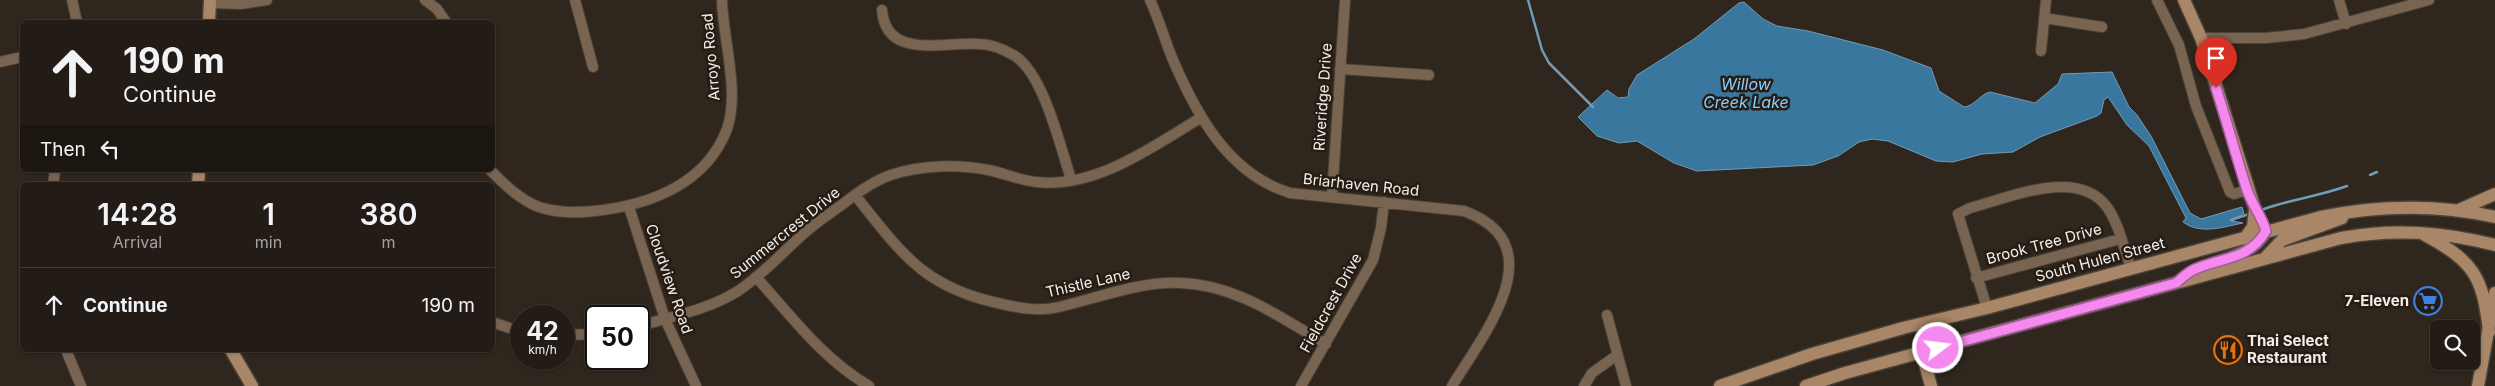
<!DOCTYPE html>
<style>
body{margin:0;font-family:Inter,sans-serif;background:#2f2923;color:#f1f3f6;height:100vh;display:flex;flex-direction:column;font-size:19px;white-space:nowrap}
*{box-sizing:border-box;margin:0}
p{font-size:16px;color:#a3a1a1}
.icon{flex:none;width:28px;height:28px;fill:none;stroke:currentColor;stroke-width:2;stroke-linecap:round;stroke-linejoin:round}
.map{position:relative;flex:1;overflow:hidden}
.drawer{position:absolute;left:20px;top:182px;width:475px;height:170px;display:flex;flex-direction:column;background:#231c16;border-radius:8px;box-shadow:0 1px 4px #0004,0 0 0 1px #403a35}
.drawer>*{flex:none}
.banner{position:absolute;left:20px;top:20px;width:475px;height:152px;border-radius:8px;box-shadow:0 1px 4px #0004,0 0 0 1px #403a35;background:#231c16;color:#f1f3f6;overflow:hidden}
.fabs{position:absolute;left:2430px;top:320px;display:grid;gap:10px}
.fabs a{display:grid;place-items:center;width:50px;height:50px;border-radius:8px;background:#231c16;box-shadow:0 1px 4px #0004,0 0 0 1px #403a35;font-size:25px}
.speed{position:absolute;left:510px;top:305px;display:flex;gap:10px;font-size:25px;font-weight:700;text-align:center}
.speed>*{display:grid;place-content:center;width:65px;height:65px;border-radius:50%;background:#231c16;box-shadow:0 1px 4px #0004,0 0 0 1px #403a35;line-height:1}
.speed small{font-size:12px;font-weight:400}
.speed .limit{border:2px solid #111;border-radius:8px;background:#fff;color:#111}
.pin{position:absolute;display:grid;place-items:center;width:42px;height:42px;color:#fff;margin:-51px -21px;border-radius:50% 50% 50% 0;rotate:-45deg;box-shadow:0 0 5px #0007}
.pin .icon{rotate:45deg}
.me{position:absolute;width:55px;margin:-28px;rotate:75deg;stroke-linejoin:round;filter:drop-shadow(0 0 4px #0008)}
.turn{display:flex;align-items:center;gap:18px;height:105px;padding:0 20px;font-size:22px}
.turn .icon{width:65px;height:65px;stroke-width:2.5}
.turn b{display:block;font-size:35px;line-height:42px}
.then{display:flex;align-items:center;height:48px;padding:0 20px;background:#0003;gap:10px;font-size:19px}
.eta{display:flex;justify-content:space-evenly;align-items:center;height:85px;text-align:center}
.eta b{font-size:30px;font-weight:600;line-height:35px}
ul{padding:0;list-style:none}
li{display:flex;align-items:center;gap:15px;height:75px;padding:0 20px;border-top:1px solid #403a35}
li div{flex:1}
li b{display:block;font-size:19px}
li em{font-style:normal}
.map>svg:first-child{display:block}
.water{fill:#3a779f;stroke:#729bb5}
.lines{fill:none;stroke-linecap:round;stroke-linejoin:round}
.stream{stroke:#729bb5;stroke-width:2.5}
.street-casing{stroke:#4b4239;stroke-width:12}
.secondary-casing{stroke:#4b4239;stroke-width:15}
.street{stroke:#796451;stroke-width:10}
.secondary{stroke:#a88667;stroke-width:12}
.route-casing{stroke:#9f599b;stroke-width:12}
.route{stroke:#f589ee;stroke-width:9}
.labels{text-anchor:middle;stroke-width:5;stroke-linejoin:round;paint-order:stroke}
.street-label{font-size:15px;fill:#f4eee8;stroke:#251c14}
.poi-label{font-size:15px;font-weight:bold;fill:#f4eee8;stroke:#251c14;text-anchor:end}
.water-label{font-size:16px;font-style:italic;fill:#8accfb;stroke:#251c14}
</style>
<div class="map">
<svg width="2495" height="386" viewBox="0 0 2495 386">
<rect width="100%" height="100%" fill="#2f261d"/>
<path class="water" d="M1744,2L1763,19L1777,26L1808,31L1883,50L1931,68L1939,91L1964,107C1975,106 1980,94 1990,92L2035,103L2058,84L2062,74L2112,72L2129,107L2137,115L2151,136L2190,213L2201,219L2242,207L2244,213L2232,221L2243,223C2223,227 2200,235 2183,222L2186,218L2149,146L2127,125L2108,97L2104,100L2101,113L2097,116L2040,137L2013,152L1982,154L1953,162L1936,161L1888,141L1872,139L1859,142L1838,156L1813,165L1697,171L1674,163L1637,141L1619,143L1597,136L1578,117L1607,90L1618,98L1628,97L1629,89L1637,75L1694,39L1739,3Z"/>
<g class="lines">
<path class="stream" d="M1528,0L1542,50L1549,63L1593,107
M2370,175L2377,172
M2264,209C2292,199 2320,196 2347,186
M2231,220L2249,214"/>
<defs>
<path id="street" d="M72,0L77,22
M425,0L437,9L446,22
M575,0L593,67
M1150,0C1159,19 1165,41 1173,60C1197,116 1229,174 1290,193L1464,211C1556,245 1484,334 1452,386
M2157,0L2179,45L2196,106L2230,192L2234,194L2247,190
M2339,0L2346,24
M210,3L241,4L267,0
M882,10C886,61 945,41 979,44C991,44 1005,50 1015,56C1044,75 1060,146 1071,179
M2044,18L2102,27
M2201,38H2266L2304,34L2429,0
M2041,51L2046,0
M0,62L22,57
M1340,69L1429,75
M490,170C504,184 520,200 539,207C560,214 581,213 603,210C654,203 707,182 727,129C740,92 723,39 722,0
M53,185L55,170
M855,195C902,254 924,288 1002,304C1020,308 1040,312 1059,307C1098,298 1140,281 1181,283C1236,285 1280,317 1326,344
M1332,196L1345,0
M629,207L665,319L696,386
M756,277C791,316 823,359 869,386
M1976,278L2120,239
M1987,308L1958,214L1970,208C2009,198 2077,167 2107,207C2119,224 2124,249 2131,268
M1607,315L1626,386
M492,322L521,332
M639,326C671,317 710,309 738,291C762,275 780,255 801,236C814,224 829,214 843,204C858,192 873,181 891,175C920,165 959,164 988,170C1004,173 1019,180 1036,182C1096,189 1153,146 1202,117
M564,335L596,334
M66,350L81,386
M1301,386L1373,260L1381,228L1384,202
M1584,386L1592,373L1617,355"/>
<path id="secondary" d="M2184,0L2201,38L2255,209L2253,227L2245,238
M209,22L210,0
M198,185L199,170
M2461,209L2495,194
M2423,234C2473,261 2483,275 2489,332
M2265,258L2282,240L2342,218
M2182,279C2208,258 2248,263 2266,231
M231,350L252,386
M1922,353L1931,386
M1720,386L1812,354L1903,328L1987,308L2321,217C2380,205 2436,204 2495,217
M1806,386L1845,373L2341,238C2394,228 2443,232 2495,245
M2478,386L2495,293"/>
</defs>
<use href="#street" class="street-casing"/>
<use href="#secondary" class="secondary-casing"/>
<use href="#street" class="street"/>
<use href="#secondary" class="secondary"/>
</g>
<g class="lines">
<defs>
<path id="route" d="M1938,348L2176,283C2182,278 2188,272 2195,269C2223,257 2249,260 2266,231C2262,216 2252,205 2247,190C2236,156 2227,122 2216,88"/>
</defs>
<use href="#route" class="route-casing"/>
<use href="#route" class="route"/>
</g>
<defs>
<symbol id="supermarket-ring" viewBox="-11 -11 22 22"><circle r="9.5" fill="#251c14" stroke="#3f7fe0" stroke-width="1.5"/><path d="M-6-5.5h2.5l.6 2H6L4.5 2H-2.5L-4.4-4H-6ZM-1.5 3.2a1.3 1.3 0 1 0 .1 0ZM3 3.2a1.3 1.3 0 1 0 .1 0Z" fill="#3f7fe0"/></symbol>
<symbol id="restaurant-ring" viewBox="-11 -11 22 22"><circle r="9.5" fill="#251c14" stroke="#e8710a" stroke-width="1.5"/><path d="M-5-6h1v4h1v-4h1v4h1v-4h1v5L-1.5 .5V6h-2V.5L-5-1ZM5-6V6H3V1.5H1.5Q1.5-4 5-6Z" fill="#e8710a"/></symbol>
</defs>
<g fill-rule="evenodd">
<use href="#supermarket-ring" x="2412" y="285" width="32" height="32"/>
<use href="#restaurant-ring" x="2212" y="334" width="32" height="32"/>
</g>
<g class="labels">
<g class="street-label">
<text transform="translate(711 57) rotate(-95)" y="5">Arroyo Road</text>
<text transform="translate(1323 97) rotate(-86)" y="5">Riveridge Drive</text>
<text transform="translate(1361 185) rotate(6)" y="5">Briarhaven Road</text>
<text transform="translate(785 233) rotate(-39)" y="5">Summercrest Drive</text>
<text transform="translate(2044 244) rotate(-15)" y="5">Brook Tree Drive</text>
<text transform="translate(2100 260) rotate(-15)" y="5">South Hulen Street</text>
<text transform="translate(669 279) rotate(71)" y="5">Cloudview Road</text>
<text transform="translate(1088 283) rotate(-13)" y="5">Thistle Lane</text>
<text transform="translate(1331 303) rotate(-61)" y="5">Fieldcrest Drive</text>
</g>
<g class="poi-label">
<text x="2409" y="306">7-Eleven</text>
<text x="2247" y="346" text-anchor="start">Thai Select<tspan x="2247" dy="17">Restaurant</tspan></text>
</g>
<g class="water-label">
<text x="1746" y="90">Willow<tspan x="1746" dy="18">Creek Lake</tspan></text>
</g>
</g>
</svg>
<div class="fabs">
<a><svg class="icon" aria-label="search" viewBox="0 0 24 24"><circle cx="10" cy="10" r="6"/><path d="M15 15l6 6"/></svg></a>
</div>
<div class="speed"><div>42<small>km/h</small></div><div class="limit">50</div></div>
<div class="pin" style="left:2216px;top:88px;background:#d93025"><svg class="icon" aria-label="arrive" viewBox="0 0 24 24"><path d="M6 21V4h12l-3 4 3 4H6"/></svg></div>
<svg class="me" style="left:1938px;top:348px" viewBox="-20 -20 40 40"><circle r="17" fill="#f589ee" stroke="#fff" stroke-width="3"/><path d="M0-11L8 9 0 5-8 9z" fill="#fff"/></svg>
<div class="banner">
<div class="turn"><svg class="icon" aria-label="ahead" viewBox="0 0 24 24"><path d="M12 20V5M6 11l6-6 6 6"/></svg><div><b>190 m</b>Continue</div></div>
<div class="then">Then<svg class="icon" aria-label="left" viewBox="0 0 24 24"><path d="M17 20v-9H6M10 6l-5 5 5 5"/></svg></div>
</div>
<section class="drawer">
<div class="eta">
<div><b>14:28</b><p>Arrival</p></div>
<div><b>1</b><p>min</p></div>
<div><b>380</b><p>m</p></div>
</div>
<ul>
<li><svg class="icon" aria-label="ahead" viewBox="0 0 24 24"><path d="M12 20V5M6 11l6-6 6 6"/></svg><div><b>Continue</b></div><em>190 m</em></li>
</ul>
</section>
</div>
